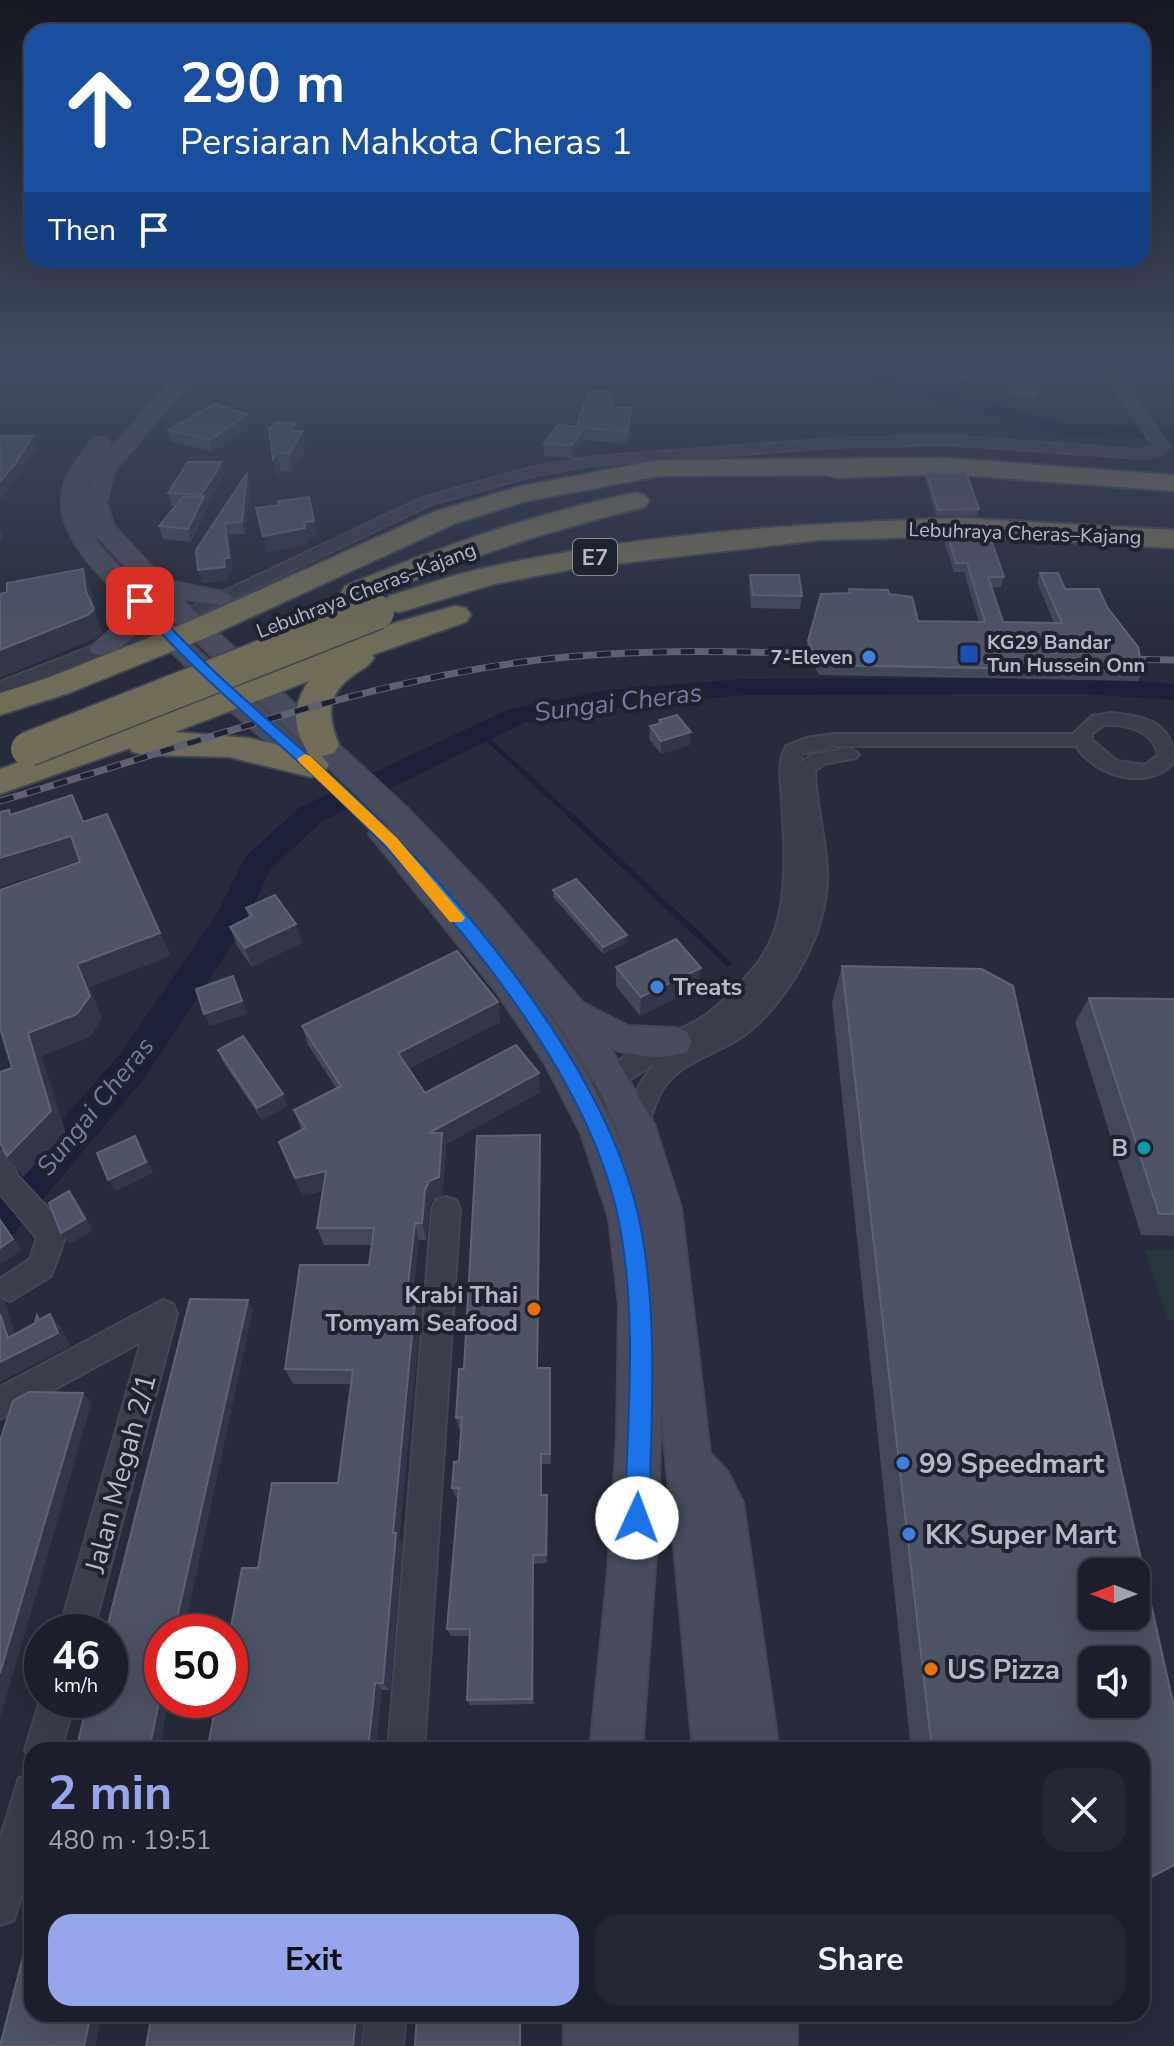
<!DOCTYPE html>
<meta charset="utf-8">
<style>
body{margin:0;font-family:"Nunito Sans",sans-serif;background:#252834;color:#f1f3f6;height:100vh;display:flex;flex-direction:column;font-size:30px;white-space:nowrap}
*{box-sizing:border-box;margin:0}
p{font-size:26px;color:#a0a3a9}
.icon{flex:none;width:44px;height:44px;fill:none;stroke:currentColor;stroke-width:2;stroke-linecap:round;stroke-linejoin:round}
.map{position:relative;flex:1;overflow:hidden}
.side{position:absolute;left:24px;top:1742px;width:1126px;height:280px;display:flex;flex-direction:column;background:#1d202c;border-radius:24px;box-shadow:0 8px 32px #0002,0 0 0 2px #3b3e48}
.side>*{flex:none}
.banner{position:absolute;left:24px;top:24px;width:1126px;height:244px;border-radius:24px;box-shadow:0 8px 32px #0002,0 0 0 2px #3b3e48;background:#1a4fa0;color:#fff;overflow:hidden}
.needle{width:52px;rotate:270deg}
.fabs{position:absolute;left:1078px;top:1558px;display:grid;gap:16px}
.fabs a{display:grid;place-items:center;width:72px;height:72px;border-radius:16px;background:#1d202c;box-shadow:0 8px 32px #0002,0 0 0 2px #3b3e48;font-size:40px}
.speed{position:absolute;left:24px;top:1614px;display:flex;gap:16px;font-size:40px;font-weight:700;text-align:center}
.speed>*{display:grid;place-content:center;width:104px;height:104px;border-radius:50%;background:#1d202c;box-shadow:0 8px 32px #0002,0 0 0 2px #3b3e48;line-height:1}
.speed small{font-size:20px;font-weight:400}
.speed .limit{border:12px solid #d22;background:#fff;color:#111}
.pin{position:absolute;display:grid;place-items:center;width:68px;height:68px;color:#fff;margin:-34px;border-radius:16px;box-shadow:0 4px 12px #0006}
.me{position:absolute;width:88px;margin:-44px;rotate:2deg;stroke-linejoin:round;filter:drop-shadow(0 0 6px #0008)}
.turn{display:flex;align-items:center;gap:28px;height:168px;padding:0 24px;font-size:36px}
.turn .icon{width:104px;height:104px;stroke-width:2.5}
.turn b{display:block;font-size:56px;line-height:68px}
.then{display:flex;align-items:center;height:76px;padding:0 24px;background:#0003;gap:16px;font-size:30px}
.round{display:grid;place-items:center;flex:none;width:84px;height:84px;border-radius:24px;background:#252834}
.summary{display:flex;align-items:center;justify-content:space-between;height:136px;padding:0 24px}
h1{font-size:48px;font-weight:700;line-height:60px;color:#96a5ec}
.cta{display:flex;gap:16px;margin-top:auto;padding:16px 24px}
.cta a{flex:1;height:92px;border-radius:24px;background:#96a5ec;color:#111;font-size:32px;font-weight:700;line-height:92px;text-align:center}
.cta a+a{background:#252834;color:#f1f3f6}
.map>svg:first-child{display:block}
.green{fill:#29363c}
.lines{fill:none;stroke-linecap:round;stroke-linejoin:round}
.stream-far1{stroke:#1b2138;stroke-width:5}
.stream{stroke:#1b2138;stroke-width:6}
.river{fill:#1b2138;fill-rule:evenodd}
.minor-casing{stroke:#434754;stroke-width:4}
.secondary-casing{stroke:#434754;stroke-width:4}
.motorway-casing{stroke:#424653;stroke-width:4}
.minor{fill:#3a3e4b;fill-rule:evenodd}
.secondary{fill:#494c5e;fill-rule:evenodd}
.motorway{fill:#706c58;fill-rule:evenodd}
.rail-casing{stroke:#5d6172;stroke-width:7}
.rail{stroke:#1f2330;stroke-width:5;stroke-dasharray:14;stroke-linecap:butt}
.motorway-bridge-casing{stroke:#424653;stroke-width:37;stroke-linecap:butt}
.motorway-bridge{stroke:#706c58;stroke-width:34}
.wall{fill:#424759}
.shaded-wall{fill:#323648}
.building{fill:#4e5365;stroke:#5e6374;stroke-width:2;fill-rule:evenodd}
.route{fill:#1a73e8;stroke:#114b97;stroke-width:2}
.slow{fill:#f59e0b}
.transit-dot{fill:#1a4fb4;stroke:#1f2330;stroke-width:3}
.shop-dot{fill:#3f7fe0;stroke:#1f2330;stroke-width:3}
.culture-dot{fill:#0f9aa8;stroke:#1f2330;stroke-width:3}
.food-dot{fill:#e8710a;stroke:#1f2330;stroke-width:3}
.labels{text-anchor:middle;stroke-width:8;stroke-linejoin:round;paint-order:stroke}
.far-street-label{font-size:20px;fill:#b6b9c7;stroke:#1f2330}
.far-poi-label{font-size:20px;font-weight:bold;fill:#b6b9c7;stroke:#1f2330;text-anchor:start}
.shield{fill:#1f2330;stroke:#898c9a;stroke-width:2}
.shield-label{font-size:22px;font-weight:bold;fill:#b6b9c7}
.poi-label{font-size:24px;font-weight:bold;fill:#b6b9c7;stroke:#1f2330;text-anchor:end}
.water-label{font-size:26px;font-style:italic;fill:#737da1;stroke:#1f2330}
.near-poi-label{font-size:28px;font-weight:bold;fill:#b6b9c7;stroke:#1f2330;text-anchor:start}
.near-street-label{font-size:28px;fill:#b6b9c7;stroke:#1f2330}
</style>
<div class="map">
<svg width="1174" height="2046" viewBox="0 0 1174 2046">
<rect width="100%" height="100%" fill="#272b3b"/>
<path class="green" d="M1145,1250H1174V1320H1167Z"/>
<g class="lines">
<path class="stream-far1" d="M481,733L574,819"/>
<path class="stream" d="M572,817L728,963"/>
<path class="river" d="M812,362H844L1061,423L1174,428V440L1060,435L815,366Z
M1086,678L1174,684V700L1086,694L744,695L610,708L526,722L321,822L269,871L244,926L146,1076L14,1234L0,1239V1191L120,1054L218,912L245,857L299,808L509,709L610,690L744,679Z"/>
<defs>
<path id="minor" d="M1096,362H1109L1169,447C1161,457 1150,457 1138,458L947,444L834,447L592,465L532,476L432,504L189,619H177L174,615L422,498L530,468L592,457L834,439L947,436L1138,450L1154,446Z
M160,620L169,625L166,629L0,695V682Z
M1111,713C1145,716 1174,722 1174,762C1148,792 1096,777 1076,746H833L802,754L800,763L811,755L849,748L859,754L856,758L824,764L815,771C816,804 825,836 827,868C830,928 792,997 746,1034C720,1054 684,1059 664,1087C655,1100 652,1117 645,1132L636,1135L627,1132L623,1124L640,1084L654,1064L618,1087L609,1100L604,1128L595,1131L586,1128C558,1072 665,1039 698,1020C719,1007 736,989 752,970C792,926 785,854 782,800C781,782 777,762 786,746L806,738L833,734H1073L1092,716ZM1104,725C1127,724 1153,730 1158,755L1145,765L1117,761L1092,740V734Z
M0,1151L9,1154L17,1175L58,1219L65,1238L51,1276L10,1301L0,1297V1279L30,1259L37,1238L0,1194Z
M446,1197L456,1200L460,1209L424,1750H388L432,1209L436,1200Z
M163,1300L173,1304L177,1314L93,1632H59L141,1342L0,1419V1387Z
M42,1694V1700H75L61,1750H32V1763L25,1750Z
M32,1773V1859L14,1920L0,1925V1839L19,1778Z
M366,2014H406L403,2046H363Z"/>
<path id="secondary" d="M187,362H206L114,471L106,503L114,526L164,580L228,593L232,598L228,603L220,605L180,598L409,810L491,896L583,1003L628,1026L675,1028L687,1032L692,1042L687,1052C661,1061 636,1056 610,1048L654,1124L681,1208L710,1453L727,1471L743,1503L779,1750H693L661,1405L658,1527L642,1750H590L608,1572L617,1438L619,1305L609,1218L581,1133L546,1065L496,991L369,834L374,827L390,826L174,620L95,533L85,506L96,542L181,635L304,747L300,753L290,756L280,753L224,705L144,623C134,639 112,659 93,654L89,649L120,622L127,604C99,573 46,528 66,480C72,466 84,451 93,438H107L110,442L87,481L84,502L97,466ZM517,971C564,1028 608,1091 629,1163C601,1093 563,1030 517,971Z
M564,2014H658L668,2023L683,2014H797V2046H564Z"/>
<path id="motorway" d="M946,458L1174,475V491L946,474L837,478L827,475L659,476L527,501L456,523L210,636L69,693L0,715V693L45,679L188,622L436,511L522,486L659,460Z
M635,493L645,495L649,501L645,507C546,531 461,559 367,600L356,602L345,600L341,593L345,586C440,547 535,513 635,493Z
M962,518L1174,530V548L962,536L820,540L579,568L494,584L400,612L389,610L384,603L389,596C422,586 455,574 489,567C643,533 804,523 962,518Z
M455,606L466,608L471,615L466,622L372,655L374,658C369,666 363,669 355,674C326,694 327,715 339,745L334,753L322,756L329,765L324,773L311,777L229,757L145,755L132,752L130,748L0,794V769L221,692L394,623ZM309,681C292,705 292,727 308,752L249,738L175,732Z"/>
</defs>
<use href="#minor" class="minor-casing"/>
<use href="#secondary" class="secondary-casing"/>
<use href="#motorway" class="motorway-casing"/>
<use href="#minor" class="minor"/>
<use href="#secondary" class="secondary"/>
<use href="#motorway" class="motorway"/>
<defs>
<path id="rail" d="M1118,659L1174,660
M0,801C170,752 340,688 515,663C620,648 724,651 830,654"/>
</defs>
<use href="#rail" class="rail-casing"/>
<use href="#rail" class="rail"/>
<defs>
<path id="motorway-bridge" d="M28,749L377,612"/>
</defs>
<use href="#motorway-bridge" class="motorway-bridge-casing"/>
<use href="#motorway-bridge" class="motorway-bridge"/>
</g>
<path class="wall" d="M247,362H280L276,365Z
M481,362H507L504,366Z
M938,362H1103L1106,366L1100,383L1041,384L1036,399L1006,394L1008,384H978L946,376Z
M610,392V395L614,396V407L632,408L631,420L627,444L584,440L572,458L544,456V444L576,427Z
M251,425L213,452L171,441L168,430Z
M269,429L298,431L306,450L292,472L281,471L277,478L273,459Z
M221,462L224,475L207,505L208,508L191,542L163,539L159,526L176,506H172L168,493Z
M926,472L979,509L977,516H936L925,478Z
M247,473L250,486L245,534L229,535L233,571L227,572L228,580L202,583L198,570Z
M946,530L1004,577L1001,587H992L1003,622L1054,623L1037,582L1040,573L1065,589L1107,607L1143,671L1138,681L819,675L806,651L808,641L848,593L849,589L889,594L918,621L979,622L964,572H954L944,540Z
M750,575L802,596L800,609L751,608L749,588Z
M659,720L690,745L661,754L649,739L650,726L659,724Z
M553,890L627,942L603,954L553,897Z
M246,908L302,943L252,967L237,946L230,927L249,918Z
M842,966L1142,1750H911L832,1002Z
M616,967L701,968L699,987L640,1016L616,986Z
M1089,998L1174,999V1236L1141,1235L1075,1022Z
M498,1002L500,1022L408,1069L425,1093L540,1092L445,1145L446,1151L442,1195L433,1199L429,1208L426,1240H419L413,1293H416L421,1309L399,1538L402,1544L390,1690H382L258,1568L338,1483L351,1384H293L285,1369L369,1265L372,1245H324L317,1228L323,1191L302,1195L279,1142L301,1130L294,1110L336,1088L308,1045L302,1026Z
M218,1050L283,1094L287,1106L262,1120L223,1062Z
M541,1150L538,1368L551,1380V1464H542V1495L548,1505L547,1563L534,1564V1704L470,1705L467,1700L470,1636H451L447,1629L458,1498H456L452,1488L459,1461L461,1429H459L456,1418L464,1369Z"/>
<path class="shaded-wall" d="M632,408L631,420L627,444V432Z
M248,414L251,425L213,452L210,440Z
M296,423L299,437L303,431L306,450L292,472L289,454L291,431Z
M584,428V441L572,458V445Z
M33,436L37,448L20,476L0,500V482Z
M277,453L281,471L277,478L273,459Z
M221,462L224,475L207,505L208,508L191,542L188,529L201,495Z
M247,473L250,486L245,534L242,522Z
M314,521L317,537L307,538L304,522Z
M225,523L229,535L233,571L227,572L228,580L202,583L198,570L224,559Z
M305,528L308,544L267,553L263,536Z
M0,529L4,537L0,543Z
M83,569L92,592L94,610L103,633L97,638L0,678V650L86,592Z
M691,732L690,745L661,754V741Z
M71,836L82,860L0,887V858Z
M296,924L302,943L252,967L245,948Z
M160,933L171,956L90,987L102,1019L90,1037L42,1056L66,1133L23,1177L7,1156L28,1033L77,964Z
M627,935V942L603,954V947Z
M701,968L699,987L640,1016L641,997Z
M242,1001L247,1014L210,1026L204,1014Z
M498,1002L500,1022L402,1072L398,1053Z
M539,1073L540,1092L445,1145L446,1151L442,1195L433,1199L429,1208L426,1240L422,1223L429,1133Z
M283,1094L287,1106L262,1120L257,1108Z
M540,1135L541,1150L538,1380L537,1368Z
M135,1136L142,1147L153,1173L116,1191L108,1180Z
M326,1171L333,1188L302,1195L295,1178Z
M69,1191L78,1202L93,1230L70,1244L61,1233Z
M0,1220L22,1250L0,1265Z
M415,1223L419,1240L412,1309L407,1293Z
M416,1293L421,1309L399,1538L402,1544L390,1690L383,1683L393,1533Z
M0,1297L5,1302L21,1351L8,1338L0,1314Z
M248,1300L253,1310L184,1632H174Z
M50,1314L62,1328L70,1346L0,1382V1362Z
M550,1368L551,1380V1464L550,1454Z
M83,1393L92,1402L0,1719V1673Z
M547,1495L548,1505L547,1563L546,1555Z
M533,1555L534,1564V1704L532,1699Z
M375,1683L382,1690L376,1750H368Z
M162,1688V1700H169L159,1750H149Z
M91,2014H102L96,2046H84Z
M356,2014H364L361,2046H353Z
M520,2014H522V2046H520Z"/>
<path class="building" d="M965,362H1103L1106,366H1032L1042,381L1010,377L1014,367H983Z
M594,391L610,392L609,395L614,396L611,407L632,408L627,432L577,427L584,428L572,445L544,444L559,424L576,427L588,394Z
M214,404L248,414L210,440L168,430Z
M277,422L296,423L291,431H303L289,454L277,453L273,459L269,429Z
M0,436H33L15,464L0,482Z
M188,462H221L215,474L201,495L168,493Z
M926,472H966L979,509L938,510Z
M247,473L242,522L225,523L229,558L224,559L225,567L198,570L196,550Z
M204,496L188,529L159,526L183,497Z
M309,497L314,521L304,522L305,528L263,536L256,508L279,505L278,501Z
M946,530L988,531L1004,577H988L1003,622L1062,623L1040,573H1058L1065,589H1099L1107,607L1138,647L1143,671L820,665L808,641L821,594L850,593L849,589L888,590L889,594L912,597L918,621L985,622L967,563H956Z
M83,569L86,592L94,609L88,615L0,650V594L7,592V583Z
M750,575H799L802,596L753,595Z
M677,715L691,732L661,741L650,726L661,723L659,720Z
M72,795L83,822L107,814L160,933L77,964L90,996L77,1014L28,1033L51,1111L7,1156L0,1143V1072L12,1068L0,1028V890L80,862L71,836L0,858V812L9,810L10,815Z
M576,879L627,935L603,947L553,890Z
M275,895L296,924L245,948L230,927L252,916L246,908Z
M676,939L701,968L641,997L616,967Z
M457,951L498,1002L398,1053L425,1093L516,1045L539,1073L429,1133H442L439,1177L429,1181L425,1190L422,1223H415L407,1293H416L393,1533H396L383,1683H375L368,1750H207L217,1700H230V1632L242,1568H258L272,1483H338L353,1370L285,1369L300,1265H369L374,1228H317L326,1171L295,1178L279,1142L305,1128L294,1110L341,1086L302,1026Z
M842,966L982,969L1013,986L1174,1707V1865L1142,1882V1750H932ZM1092,1572H1136V1616H1092ZM1092,1660H1136V1704H1092Z
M233,976L242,1001L204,1014L196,989Z
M1089,998L1174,999V1214H1159Z
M243,1036L283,1094L257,1108L218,1050Z
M540,1135L537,1368H550V1454H541V1495H547L546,1555H533L532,1699L467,1700L470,1629H447L459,1488H452L454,1462L459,1461L462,1417L456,1418L459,1369H464L477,1136Z
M135,1136L146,1162L108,1180L97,1153Z
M69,1191L85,1219L61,1233L49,1203Z
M0,1220L13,1239L0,1248Z
M190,1299L248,1300L174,1632H162V1688L149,1750H76L88,1700H110V1632H106Z
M0,1314L8,1338L35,1323L37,1315L39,1320L50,1314L58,1333L0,1362Z
M29,1392L83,1393L0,1673V1441L13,1401Z
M32,1922V2014H91L84,2046H0Z
M152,2014H356L353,2046H146Z
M417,2014H520V2046H415Z"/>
<linearGradient id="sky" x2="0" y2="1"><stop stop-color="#151820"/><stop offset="0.56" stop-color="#414a60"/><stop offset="1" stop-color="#414a60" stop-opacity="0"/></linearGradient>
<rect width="1174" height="649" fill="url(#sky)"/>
<path class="route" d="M135,598H145C208,675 287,733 359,801C468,904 609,1073 640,1223C659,1319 651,1420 649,1518L646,1526L637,1530L628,1526L625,1518C627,1421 638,1319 619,1222C589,1070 445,902 335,796C268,731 195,676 135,603Z"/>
<path class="slow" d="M305,754L310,756L397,838L462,914L465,918L462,922H450L386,845L300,763L297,759Z"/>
<rect class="transit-dot" x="959" y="644" width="20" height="20" rx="4"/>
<g class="shop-dot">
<circle cx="869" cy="657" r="8"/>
<circle cx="657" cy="987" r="8"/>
<circle cx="903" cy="1463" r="8"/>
<circle cx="909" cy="1534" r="8"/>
</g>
<circle class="culture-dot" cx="1144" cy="1148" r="8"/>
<g class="food-dot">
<circle cx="534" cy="1309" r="8"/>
<circle cx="931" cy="1669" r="8"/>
</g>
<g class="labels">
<g class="far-street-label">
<text transform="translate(1025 533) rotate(2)" y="7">Lebuhraya Cheras–Kajang</text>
<text transform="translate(366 590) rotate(-21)" y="7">Lebuhraya Cheras–Kajang</text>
</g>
<g class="far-poi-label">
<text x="987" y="649">KG29 Bandar<tspan x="987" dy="23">Tun Hussein Onn</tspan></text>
<text x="853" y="664" text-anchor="end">7-Eleven</text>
</g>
<rect class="shield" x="573" y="539" width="44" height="36" rx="6"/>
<g class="shield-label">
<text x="595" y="565">E7</text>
</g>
<g class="poi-label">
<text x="673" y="995" text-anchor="start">Treats</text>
<text x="1128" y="1156">B</text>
<text x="518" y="1303">Krabi Thai<tspan x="518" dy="28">Tomyam Seafood</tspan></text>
</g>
<g class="water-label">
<text transform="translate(618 702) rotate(-7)" y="9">Sungai Cheras</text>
<text transform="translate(95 1106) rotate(-51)" y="9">Sungai Cheras</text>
</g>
<g class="near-poi-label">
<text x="919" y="1473">99 Speedmart</text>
<text x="925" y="1544">KK Super Mart</text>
<text x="947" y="1679">US Pizza</text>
</g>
<g class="near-street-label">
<text transform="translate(120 1473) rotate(-75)" y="10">Jalan Megah 2/1</text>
</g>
</g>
</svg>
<div class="fabs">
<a><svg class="needle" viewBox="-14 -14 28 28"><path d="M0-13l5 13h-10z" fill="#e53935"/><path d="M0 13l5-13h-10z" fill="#a0a3a9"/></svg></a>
<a><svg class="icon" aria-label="sound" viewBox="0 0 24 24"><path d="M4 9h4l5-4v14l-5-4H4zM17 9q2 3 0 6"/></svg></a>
</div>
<div class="speed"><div>46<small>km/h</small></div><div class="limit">50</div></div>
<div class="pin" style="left:140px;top:601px;background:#d93025"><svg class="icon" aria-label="arrive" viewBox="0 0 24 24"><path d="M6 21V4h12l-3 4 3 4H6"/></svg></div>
<svg class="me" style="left:637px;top:1518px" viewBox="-20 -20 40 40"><circle r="19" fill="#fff"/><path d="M0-13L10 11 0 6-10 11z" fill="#1a73e8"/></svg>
<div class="banner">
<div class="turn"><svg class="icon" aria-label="ahead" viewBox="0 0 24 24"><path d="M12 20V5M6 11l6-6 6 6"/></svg><div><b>290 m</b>Persiaran Mahkota Cheras 1</div></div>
<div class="then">Then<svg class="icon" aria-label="arrive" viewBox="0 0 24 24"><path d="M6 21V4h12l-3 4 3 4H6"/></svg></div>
</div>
<section class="side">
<div class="summary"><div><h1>2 min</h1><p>480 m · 19:51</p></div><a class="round"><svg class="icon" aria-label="close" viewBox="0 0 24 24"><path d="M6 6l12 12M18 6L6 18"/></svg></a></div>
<div class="cta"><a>Exit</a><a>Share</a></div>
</section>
</div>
